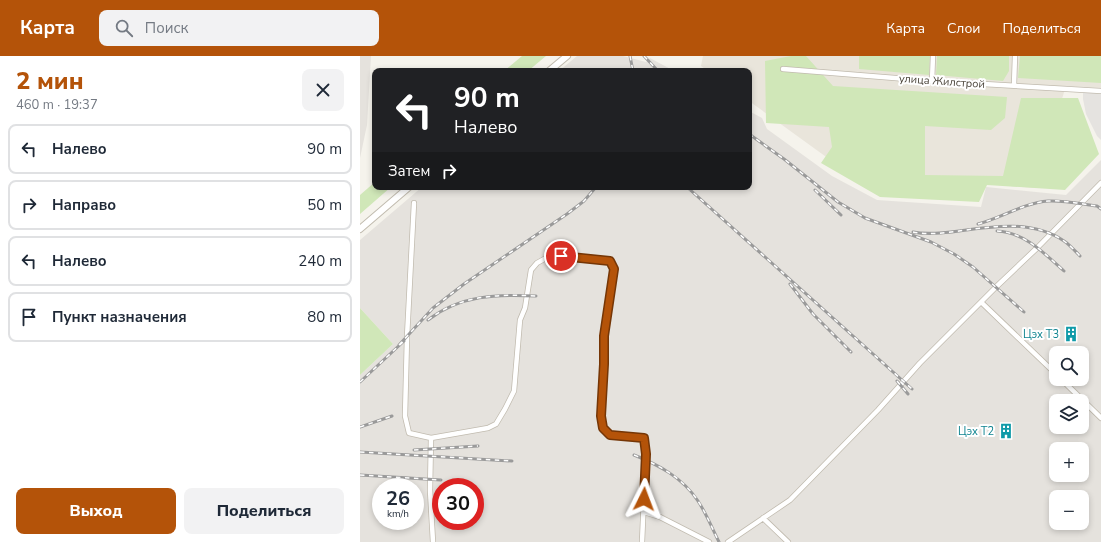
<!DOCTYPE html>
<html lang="ru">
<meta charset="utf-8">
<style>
body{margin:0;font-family:"Nunito Sans",sans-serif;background:#f2f2f3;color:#1f2937;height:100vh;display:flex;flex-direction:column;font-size:15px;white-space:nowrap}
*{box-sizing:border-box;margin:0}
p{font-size:13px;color:#747a83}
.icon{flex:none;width:22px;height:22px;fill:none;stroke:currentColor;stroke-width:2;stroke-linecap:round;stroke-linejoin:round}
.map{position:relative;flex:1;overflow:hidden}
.side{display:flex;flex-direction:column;background:#fff;width:360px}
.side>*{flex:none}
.top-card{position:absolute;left:12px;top:12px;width:380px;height:122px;border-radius:8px;box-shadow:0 2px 6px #0003;background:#202124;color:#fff;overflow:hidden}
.buttons{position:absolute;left:689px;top:290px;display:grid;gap:8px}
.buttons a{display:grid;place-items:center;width:40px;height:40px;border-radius:8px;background:#fff;box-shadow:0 2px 6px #0003;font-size:20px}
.speed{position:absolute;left:12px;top:422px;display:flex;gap:8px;font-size:20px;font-weight:700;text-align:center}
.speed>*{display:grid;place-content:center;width:52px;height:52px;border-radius:50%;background:#fff;box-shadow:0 2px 6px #0003;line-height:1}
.speed small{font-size:10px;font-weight:400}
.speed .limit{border:6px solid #d22;background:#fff;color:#111}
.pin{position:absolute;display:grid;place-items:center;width:34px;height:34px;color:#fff;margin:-17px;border:2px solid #fff;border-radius:50%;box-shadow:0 1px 4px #0007}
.me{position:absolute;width:44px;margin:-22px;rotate:3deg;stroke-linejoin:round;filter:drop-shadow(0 0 3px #0008)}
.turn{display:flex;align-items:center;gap:14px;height:84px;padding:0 16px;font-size:18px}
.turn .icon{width:52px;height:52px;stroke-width:2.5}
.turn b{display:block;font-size:28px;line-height:34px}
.then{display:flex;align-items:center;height:38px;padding:0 16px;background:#0003;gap:8px;font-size:15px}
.round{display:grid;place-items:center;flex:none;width:42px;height:42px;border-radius:8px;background:#f2f2f3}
.overview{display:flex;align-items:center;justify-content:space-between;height:68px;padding:0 16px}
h1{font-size:24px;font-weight:800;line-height:30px;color:#b45309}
.button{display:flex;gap:8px;margin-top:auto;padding:8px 16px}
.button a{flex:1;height:46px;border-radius:8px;background:#b45309;color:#fff;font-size:16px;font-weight:800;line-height:46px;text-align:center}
.button a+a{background:#f2f2f3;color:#1f2937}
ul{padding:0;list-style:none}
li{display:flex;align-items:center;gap:12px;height:50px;margin:0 8px 6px;padding:0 8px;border:2px solid #e0e1e3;border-radius:8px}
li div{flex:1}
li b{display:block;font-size:15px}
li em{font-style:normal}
header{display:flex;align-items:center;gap:24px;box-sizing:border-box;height:56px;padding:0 20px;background:#b45309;color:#fff}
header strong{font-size:19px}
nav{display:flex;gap:22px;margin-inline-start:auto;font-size:14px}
.search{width:280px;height:36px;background:#f2f2f3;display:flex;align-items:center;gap:10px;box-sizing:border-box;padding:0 14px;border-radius:8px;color:#747a83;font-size:15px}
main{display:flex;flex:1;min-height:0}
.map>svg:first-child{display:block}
.residential{fill:#e9e5db}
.industrial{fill:#e5e2dd;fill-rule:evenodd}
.green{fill:#d0e7b8}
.parking{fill:#e5e3e0}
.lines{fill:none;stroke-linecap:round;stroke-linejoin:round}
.minor-casing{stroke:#c1bbaf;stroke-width:6}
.tertiary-casing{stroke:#c1bbaf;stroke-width:8}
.minor{stroke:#fff;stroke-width:4.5}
.tertiary{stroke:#fff;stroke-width:6}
.rail-casing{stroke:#9a9a9a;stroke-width:3}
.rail{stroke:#fff;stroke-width:1.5;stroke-dasharray:4.5;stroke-linecap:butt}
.route-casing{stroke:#753606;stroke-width:10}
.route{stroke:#b45309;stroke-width:7}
.labels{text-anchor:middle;stroke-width:4;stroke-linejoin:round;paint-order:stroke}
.street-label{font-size:11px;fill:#4a443a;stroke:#fff}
.culture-label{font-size:11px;fill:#0d838f;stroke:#fff;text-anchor:end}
</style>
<header>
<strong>Карта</strong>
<div class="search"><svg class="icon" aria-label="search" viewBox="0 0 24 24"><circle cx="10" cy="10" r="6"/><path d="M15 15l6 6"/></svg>Поиск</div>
<nav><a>Карта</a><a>Слои</a><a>Поделиться</a></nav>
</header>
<main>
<section class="side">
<div class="overview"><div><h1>2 мин</h1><p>460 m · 19:37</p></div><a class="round"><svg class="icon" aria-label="close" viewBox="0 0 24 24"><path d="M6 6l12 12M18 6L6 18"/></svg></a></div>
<ul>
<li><svg class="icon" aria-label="left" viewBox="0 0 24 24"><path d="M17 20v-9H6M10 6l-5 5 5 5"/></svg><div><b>Налево</b></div><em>90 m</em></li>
<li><svg class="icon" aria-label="right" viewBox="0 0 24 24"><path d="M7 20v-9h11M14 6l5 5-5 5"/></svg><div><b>Направо</b></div><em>50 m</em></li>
<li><svg class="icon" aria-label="left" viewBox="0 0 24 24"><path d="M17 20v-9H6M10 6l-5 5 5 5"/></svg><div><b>Налево</b></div><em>240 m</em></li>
<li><svg class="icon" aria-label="arrive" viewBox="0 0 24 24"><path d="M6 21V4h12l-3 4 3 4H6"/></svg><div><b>Пункт назначения</b></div><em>80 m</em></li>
</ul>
<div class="button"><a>Выход</a><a>Поделиться</a></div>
</section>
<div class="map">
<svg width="741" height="486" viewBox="0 0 741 486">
<rect width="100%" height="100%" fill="#f5f3ec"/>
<path class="residential" d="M343,0H741V32L706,30L674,132L487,116L389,45V15H348L341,10Z"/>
<path class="industrial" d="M0,0H11L7,69L0,102Z
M217,0H263L286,6L290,2L314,15H199Z
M389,55L402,62L407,73L472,120L517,144L621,151L626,131L706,139L741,104V486H0V319L33,288L0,252V184L62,131H389ZM696,297H722V323H696ZM696,345H722V371H696ZM696,393H722V419H696ZM21,431H55V465H21ZM81,431H115V465H81ZM696,441H722V467H696Z"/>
<path class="green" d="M162,0H186L168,15H144Z
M431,0H446L473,30L647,41L645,62L631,74L565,70V119L643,120L661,42H718L739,98L705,134L627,129L619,146L520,141L461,107L472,91L469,71L406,67L405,5Z
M499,0H570L569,19L499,13Z
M577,0H649V15L643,25L576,19Z
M660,0H741V27L658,22Z
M15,126V131H31L0,158V139Z
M0,252L33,288L0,319Z"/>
<path class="parking" d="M723,36L741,37V84L737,80L726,58L723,43Z"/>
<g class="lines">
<defs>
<path id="minor" d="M423,13L572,25L741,35
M572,25L573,0
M654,29L655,0
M54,147L47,281L45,360L49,377L71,382L128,372L136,368L145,353L154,335L160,264L165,252L171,214L177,207L186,202L201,200L250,205L254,213L244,280V308L241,360L243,372L250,379L284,382L286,398L282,486
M621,246L696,318
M701,323L741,362
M71,382L70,434L73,486
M284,456L300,461L349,486
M403,462L428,486
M368,486L430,444L518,354L560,307L636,231L677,192L741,127"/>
<path id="tertiary" d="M189,15L207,0
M0,173L49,131"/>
</defs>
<use href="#minor" class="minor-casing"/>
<use href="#tertiary" class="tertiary-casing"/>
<use href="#minor" class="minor"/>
<use href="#tertiary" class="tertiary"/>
<defs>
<path id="rail" d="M270,0L273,15
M284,0L298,15
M389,78L424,103L478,146L505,162L571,186L594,198L613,211L664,256
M327,131L552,333
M455,134L481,159
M618,168C641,162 664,147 688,145C704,144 721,148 737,150L741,153
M637,175C664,176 685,198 704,215
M553,176C568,179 584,177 599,175C634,170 673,164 704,185C710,189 715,195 720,200
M430,228L453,258L491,296
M68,264C100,239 137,238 176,240
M39,289L73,252L104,228L207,158L224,145L236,131
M537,325L548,338
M0,326L44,285
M0,371L32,360
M54,394L118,390
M0,396L152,405
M274,399C299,409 323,422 338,445C346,457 352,472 359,486
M0,419L81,424"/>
</defs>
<use href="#rail" class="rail-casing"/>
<use href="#rail" class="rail"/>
</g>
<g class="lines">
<defs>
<path id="route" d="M201,200L250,205L254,213L244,280V308L241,360L243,372L250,379L284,382L286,398L284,443"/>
</defs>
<use href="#route" class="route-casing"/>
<use href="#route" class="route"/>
</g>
<defs>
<symbol id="building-bare" viewBox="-9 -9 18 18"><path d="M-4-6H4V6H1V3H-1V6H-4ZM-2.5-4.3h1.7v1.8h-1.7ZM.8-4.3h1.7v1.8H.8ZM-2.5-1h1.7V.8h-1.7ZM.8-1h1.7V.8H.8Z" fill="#0f9aa8" stroke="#fff" stroke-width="2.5" paint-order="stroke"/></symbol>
</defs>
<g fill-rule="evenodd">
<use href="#building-bare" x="700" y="267" width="22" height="22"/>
<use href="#building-bare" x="635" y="364" width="22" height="22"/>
</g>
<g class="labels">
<g class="street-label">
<text transform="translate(582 25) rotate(4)" y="4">улица Жилстрой</text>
</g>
<g class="culture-label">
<text x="699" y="282">Цэх Т3</text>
<text x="634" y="379">Цэх Т2</text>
</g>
</g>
</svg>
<div class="buttons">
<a><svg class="icon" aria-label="search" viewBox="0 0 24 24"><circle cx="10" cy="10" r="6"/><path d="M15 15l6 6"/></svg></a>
<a><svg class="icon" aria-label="layers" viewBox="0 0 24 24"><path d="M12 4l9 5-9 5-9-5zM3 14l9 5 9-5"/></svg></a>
<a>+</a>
<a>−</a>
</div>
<div class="speed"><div>26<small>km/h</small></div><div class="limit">30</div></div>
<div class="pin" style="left:201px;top:200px;background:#d93025"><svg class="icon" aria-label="arrive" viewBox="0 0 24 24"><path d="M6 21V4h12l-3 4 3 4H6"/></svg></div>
<svg class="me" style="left:284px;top:443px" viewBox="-20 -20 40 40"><path d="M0-17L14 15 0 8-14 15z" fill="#b45309" stroke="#fff" stroke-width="4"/></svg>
<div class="top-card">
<div class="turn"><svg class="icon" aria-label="left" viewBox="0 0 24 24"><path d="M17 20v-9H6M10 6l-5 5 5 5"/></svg><div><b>90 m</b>Налево</div></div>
<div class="then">Затем<svg class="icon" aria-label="right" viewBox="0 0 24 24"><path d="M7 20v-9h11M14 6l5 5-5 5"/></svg></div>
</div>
</div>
</main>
